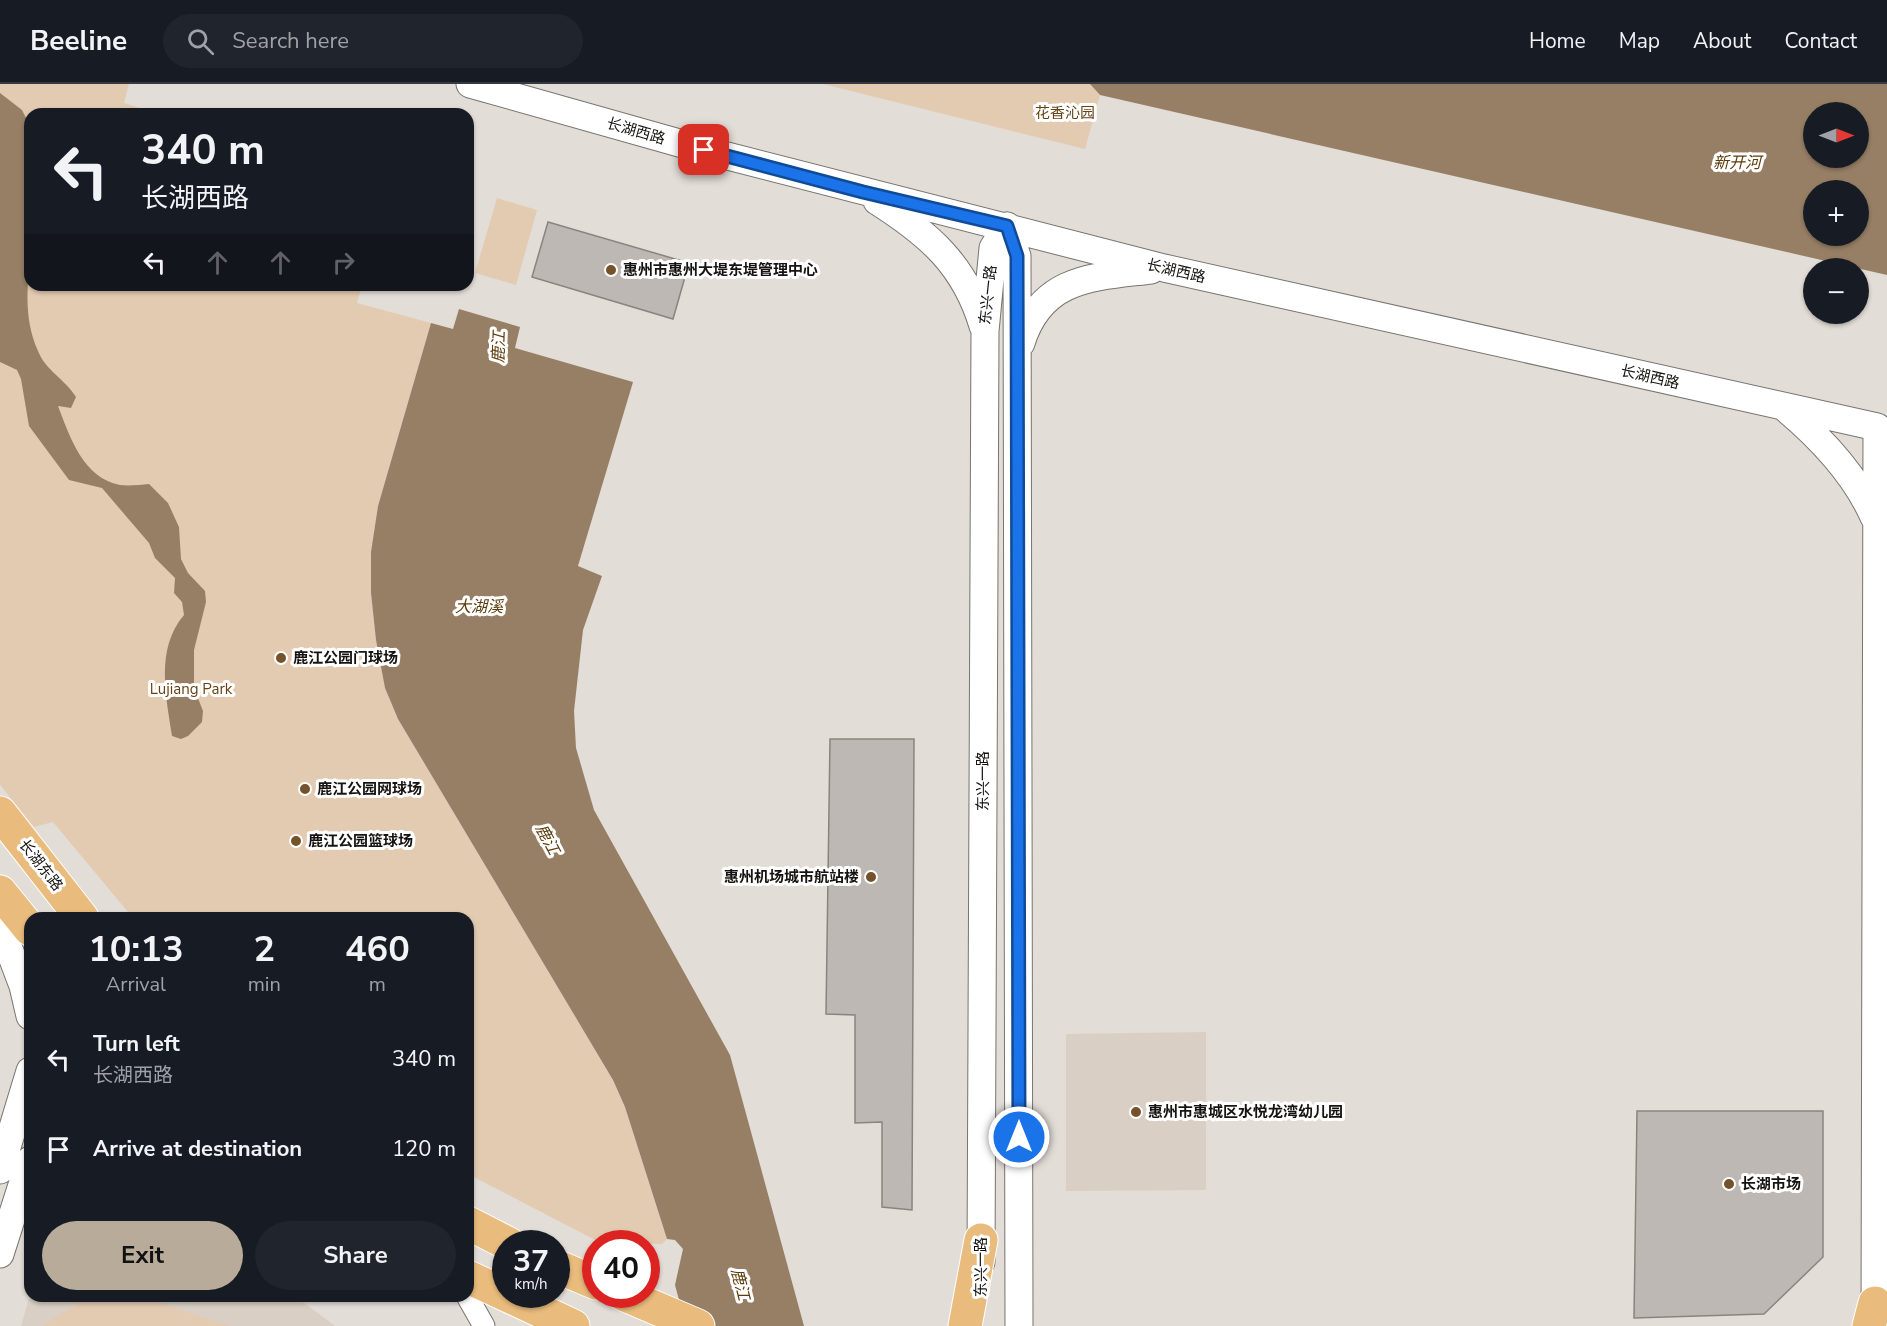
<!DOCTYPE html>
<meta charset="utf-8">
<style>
body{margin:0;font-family:"Nunito Sans","Noto Sans SC",sans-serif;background:#20242c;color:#f1f3f6;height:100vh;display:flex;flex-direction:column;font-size:22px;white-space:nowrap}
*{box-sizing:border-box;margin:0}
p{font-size:20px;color:#9ea1a6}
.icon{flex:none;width:33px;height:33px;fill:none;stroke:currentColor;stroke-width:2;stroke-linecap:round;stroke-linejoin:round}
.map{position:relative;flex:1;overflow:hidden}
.drawer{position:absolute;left:24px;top:828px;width:450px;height:390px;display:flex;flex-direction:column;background:#171b24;border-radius:18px;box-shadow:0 2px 4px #0004}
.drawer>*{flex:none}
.hud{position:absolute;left:24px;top:24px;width:450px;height:183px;border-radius:18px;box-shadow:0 2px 4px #0004;background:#171b24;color:#f1f3f6;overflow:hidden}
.needle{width:39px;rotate:90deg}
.fabs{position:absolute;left:1803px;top:18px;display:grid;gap:12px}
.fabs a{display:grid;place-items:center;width:66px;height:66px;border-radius:50%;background:#171b24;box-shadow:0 2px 4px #0004;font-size:30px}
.speed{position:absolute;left:492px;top:1146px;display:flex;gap:12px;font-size:30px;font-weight:700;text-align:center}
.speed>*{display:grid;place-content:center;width:78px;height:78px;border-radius:50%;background:#171b24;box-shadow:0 2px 4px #0004;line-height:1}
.speed small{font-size:15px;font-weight:400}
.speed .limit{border:9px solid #d22;background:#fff;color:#111}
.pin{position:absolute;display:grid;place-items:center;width:51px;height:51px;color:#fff;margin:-26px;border-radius:12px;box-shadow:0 3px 9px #0006}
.me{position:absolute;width:66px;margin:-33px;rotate:0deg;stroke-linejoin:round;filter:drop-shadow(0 0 4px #0008)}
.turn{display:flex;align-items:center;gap:21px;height:126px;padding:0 18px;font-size:27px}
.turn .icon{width:78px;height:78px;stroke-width:2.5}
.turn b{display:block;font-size:42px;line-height:51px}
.lanes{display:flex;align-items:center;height:57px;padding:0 18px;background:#0003;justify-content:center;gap:30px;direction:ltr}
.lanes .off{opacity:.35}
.eta{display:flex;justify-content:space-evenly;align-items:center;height:102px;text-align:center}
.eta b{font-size:36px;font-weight:700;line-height:42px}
.action{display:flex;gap:12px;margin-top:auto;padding:12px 18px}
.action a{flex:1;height:69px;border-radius:36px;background:#b9ab9a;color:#111;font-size:24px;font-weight:700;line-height:69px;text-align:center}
.action a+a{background:#20242c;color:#f1f3f6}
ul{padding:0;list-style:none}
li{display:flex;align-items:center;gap:18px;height:90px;padding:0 18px}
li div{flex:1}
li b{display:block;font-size:22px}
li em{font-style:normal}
header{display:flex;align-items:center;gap:36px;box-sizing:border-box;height:84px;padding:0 30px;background:#171b24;border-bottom:2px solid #363941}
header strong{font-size:28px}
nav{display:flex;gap:33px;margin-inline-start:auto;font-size:21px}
.search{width:420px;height:54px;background:#20242c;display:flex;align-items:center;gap:15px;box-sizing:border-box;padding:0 21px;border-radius:33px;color:#9ea1a6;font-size:22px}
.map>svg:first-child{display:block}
.built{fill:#dacfc4}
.green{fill:#e3cbb2}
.water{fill:#977f66;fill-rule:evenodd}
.building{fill:#bdb8b3;stroke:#89847f;stroke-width:1.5}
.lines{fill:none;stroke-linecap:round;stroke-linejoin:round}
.minor-casing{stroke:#78746e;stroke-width:23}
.tertiary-casing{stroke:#78746e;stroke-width:29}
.primary-casing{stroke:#fff;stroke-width:35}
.minor{stroke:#fff;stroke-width:21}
.tertiary{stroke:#fff;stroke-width:27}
.primary{stroke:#e9bc7d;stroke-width:33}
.route-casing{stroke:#114b97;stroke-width:15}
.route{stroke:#1a73e8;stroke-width:10}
.poi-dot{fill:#74522a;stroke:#fff;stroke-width:2}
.labels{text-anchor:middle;stroke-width:6;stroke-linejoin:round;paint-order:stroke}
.park-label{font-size:15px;fill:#664316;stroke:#fff}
.street-label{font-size:15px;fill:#151412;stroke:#fff}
.poi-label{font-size:15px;font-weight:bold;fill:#151412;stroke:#fff;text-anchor:start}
.water-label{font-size:16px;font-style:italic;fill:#5d3b0b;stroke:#fff}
</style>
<header>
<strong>Beeline</strong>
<div class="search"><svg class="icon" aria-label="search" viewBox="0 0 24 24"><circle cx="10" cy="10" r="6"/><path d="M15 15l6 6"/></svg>Search here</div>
<nav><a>Home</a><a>Map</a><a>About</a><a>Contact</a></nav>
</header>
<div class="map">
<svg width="1887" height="1242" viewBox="0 0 1887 1242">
<rect width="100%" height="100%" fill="#e3ddd7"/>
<path class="built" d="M1206,948V1106L1066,1107V950Z
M30,1211L295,1212L335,1242H21Z"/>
<path class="green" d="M0,0H129L124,19L160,30H30V201H362L357,219L431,239L378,422L371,468V509L376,556L385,604L398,635L613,996L625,1023L667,1155L662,1160L601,1159L468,1090V834H133L53,738L34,743L0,701Z
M823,0H1090L1100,11L1085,65Z
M497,114L537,126L516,201L475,189Z
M54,1212H139L230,1242H43L52,1235L79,1220Z"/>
<path class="water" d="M1090,0H1887V191L1100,11ZM1814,28H1858V74H1814ZM1814,106H1858V152H1814Z
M0,9L22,26L30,42C30,85 34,130 30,172C27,205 24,236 38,267C46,287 65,295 76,313L71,324L58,322C70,353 83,394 120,401C129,402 140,401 149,400L168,419L179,443L181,475L188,489L205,507L206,518L194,566V604L203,627L202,638L188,652L181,655L172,652C166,612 155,565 184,531L182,518L174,509L175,494L155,474L149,459L102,404L69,396L29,342L21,295L17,286L0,278Z
M459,225L520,243L515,264L633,298L578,482L602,492L583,546L574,627L576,664L594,726L730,971L804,1242H686L675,1201L683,1165L675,1156L667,1155L625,1023L613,996L398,635L385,604L376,556L371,509V468L378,422L431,239L453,245Z"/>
<path class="building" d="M548,138L689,179L673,235L532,193Z
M830,655H914L912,1126L882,1123V1038L855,1039V931L826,930Z
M1637,1027H1823V1173L1764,1230L1634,1234Z"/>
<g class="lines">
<defs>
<path id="minor" d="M467,1212L484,1242"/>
<path id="tertiary" d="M470,0L704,66L1164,184L1877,343L1887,350
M877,117C929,150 965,181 983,242
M1007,142L1017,172L1019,1242
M1021,259C1041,193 1093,193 1151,186
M1785,324C1822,355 1855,390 1874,433
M0,841L23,902L30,932
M0,1086L30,987
M0,1170L30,1076
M981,1178L985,247L993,164L1007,142
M1875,1241L1877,343"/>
<path id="primary" d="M0,729L82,834
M0,808L30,845
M468,1139L509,1160
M556,1182L596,1199
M468,1193L573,1242
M623,1210L698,1242
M965,1242L981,1156
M1869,1242L1875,1219"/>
</defs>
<use href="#minor" class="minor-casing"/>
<use href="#tertiary" class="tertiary-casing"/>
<use href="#primary" class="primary-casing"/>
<use href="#minor" class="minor"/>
<use href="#tertiary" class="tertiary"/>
<use href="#primary" class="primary"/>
</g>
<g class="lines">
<defs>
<path id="route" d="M704,66L863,108L1007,142L1017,172L1019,1053"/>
</defs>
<use href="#route" class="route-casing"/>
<use href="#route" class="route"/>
</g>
<g class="poi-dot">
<circle cx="611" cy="186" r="6"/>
<circle cx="281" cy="574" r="6"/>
<circle cx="305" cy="705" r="6"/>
<circle cx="296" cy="757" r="6"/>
<circle cx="871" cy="793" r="6"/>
<circle cx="1136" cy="1028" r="6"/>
<circle cx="1729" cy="1100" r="6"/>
</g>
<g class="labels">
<g class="park-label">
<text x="1065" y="34">花香沁园</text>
<text x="191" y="610">Lujiang Park</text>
</g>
<g class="street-label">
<text transform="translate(636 47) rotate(16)" y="5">长湖西路</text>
<text transform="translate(1176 187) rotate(13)" y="5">长湖西路</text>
<text transform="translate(988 211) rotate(-84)" y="5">东兴一路</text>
<text transform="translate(1650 293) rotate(13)" y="5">长湖西路</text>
<text transform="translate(983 697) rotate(-90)" y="5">东兴一路</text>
<text transform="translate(41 781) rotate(52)" y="5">长湖东路</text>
<text transform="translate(981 1183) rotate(-90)" y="5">东兴一路</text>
</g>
<g class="poi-label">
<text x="623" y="191">惠州市惠州大堤东堤管理中心</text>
<text x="293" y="579">鹿江公园门球场</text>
<text x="317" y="710">鹿江公园网球场</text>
<text x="308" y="762">鹿江公园篮球场</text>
<text x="859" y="798" text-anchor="end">惠州机场城市航站楼</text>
<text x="1148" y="1033">惠州市惠城区水悦龙湾幼儿园</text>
<text x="1741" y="1105">长湖市场</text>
</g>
<g class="water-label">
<text x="1737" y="84">新开河</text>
<text transform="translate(498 263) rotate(-88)" y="6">鹿江</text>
<text x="479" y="528">大湖溪</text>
<text transform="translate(548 755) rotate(62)" y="6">鹿江</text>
<text transform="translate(741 1200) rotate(76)" y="6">鹿江</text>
</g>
</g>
</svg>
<div class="fabs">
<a><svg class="needle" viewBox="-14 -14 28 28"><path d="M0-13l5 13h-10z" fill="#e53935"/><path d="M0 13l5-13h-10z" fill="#9ea1a6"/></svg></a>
<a>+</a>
<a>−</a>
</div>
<div class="speed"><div>37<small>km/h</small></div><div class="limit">40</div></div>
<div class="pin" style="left:704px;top:66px;background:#d93025"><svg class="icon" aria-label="arrive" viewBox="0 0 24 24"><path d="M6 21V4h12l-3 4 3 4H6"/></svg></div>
<svg class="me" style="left:1019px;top:1053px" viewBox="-20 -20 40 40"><circle r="17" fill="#1a73e8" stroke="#fff" stroke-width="3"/><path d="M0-11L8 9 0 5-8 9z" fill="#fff"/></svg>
<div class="hud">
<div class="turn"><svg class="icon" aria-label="left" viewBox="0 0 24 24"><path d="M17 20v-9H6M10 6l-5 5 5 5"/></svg><div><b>340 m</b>长湖西路</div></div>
<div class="lanes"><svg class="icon" aria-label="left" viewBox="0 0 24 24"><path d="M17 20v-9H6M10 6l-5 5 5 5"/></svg><svg class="icon off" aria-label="ahead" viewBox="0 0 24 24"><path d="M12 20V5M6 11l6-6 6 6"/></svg><svg class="icon off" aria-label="ahead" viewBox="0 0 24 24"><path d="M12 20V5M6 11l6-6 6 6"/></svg><svg class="icon off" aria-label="right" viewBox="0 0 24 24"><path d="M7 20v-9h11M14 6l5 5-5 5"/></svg></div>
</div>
<section class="drawer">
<div class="eta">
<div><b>10:13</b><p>Arrival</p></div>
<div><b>2</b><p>min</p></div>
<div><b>460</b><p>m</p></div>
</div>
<ul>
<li><svg class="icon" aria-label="left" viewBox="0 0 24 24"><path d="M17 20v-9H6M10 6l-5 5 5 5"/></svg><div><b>Turn left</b><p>长湖西路</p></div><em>340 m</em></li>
<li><svg class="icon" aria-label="arrive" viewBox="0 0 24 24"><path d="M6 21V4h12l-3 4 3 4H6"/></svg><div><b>Arrive at destination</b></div><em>120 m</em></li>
</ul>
<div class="action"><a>Exit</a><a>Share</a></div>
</section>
</div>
